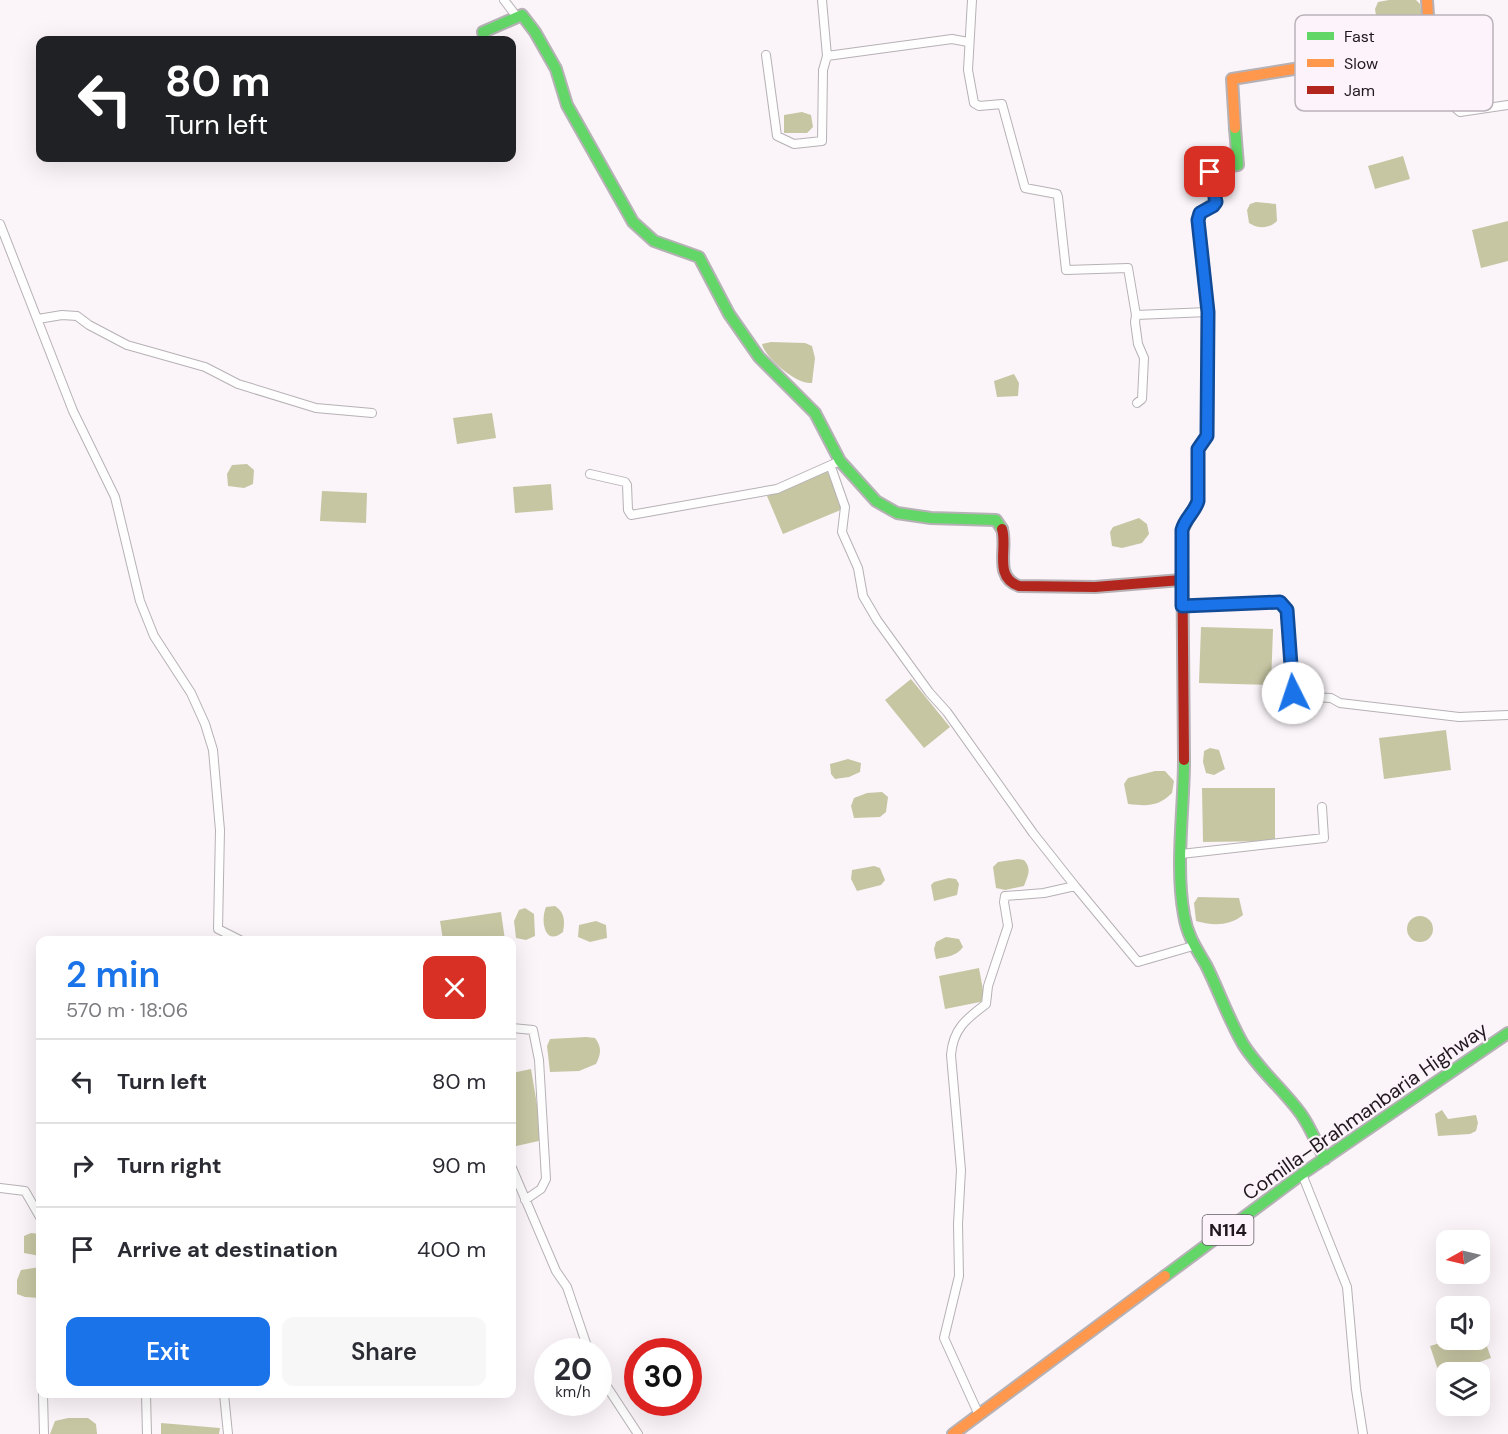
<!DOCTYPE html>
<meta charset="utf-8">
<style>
body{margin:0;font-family:"DM Sans",sans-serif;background:#f7f7f7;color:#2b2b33;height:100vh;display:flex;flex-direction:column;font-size:22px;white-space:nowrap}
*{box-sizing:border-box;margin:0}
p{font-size:20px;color:#7c7c81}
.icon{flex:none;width:33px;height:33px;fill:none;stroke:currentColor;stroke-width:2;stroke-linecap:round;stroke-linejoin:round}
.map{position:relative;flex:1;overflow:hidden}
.panel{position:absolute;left:36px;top:936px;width:480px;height:462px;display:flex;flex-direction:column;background:#fff;border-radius:12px;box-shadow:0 6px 24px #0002}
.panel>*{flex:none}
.hud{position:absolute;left:36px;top:36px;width:480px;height:126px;border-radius:12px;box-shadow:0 6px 24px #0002;background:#202124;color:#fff;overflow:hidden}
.needle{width:39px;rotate:262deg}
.tools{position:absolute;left:1436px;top:1230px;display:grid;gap:12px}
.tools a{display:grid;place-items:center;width:54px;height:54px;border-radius:12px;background:#fff;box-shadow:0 6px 24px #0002;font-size:30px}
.speed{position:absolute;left:534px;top:1338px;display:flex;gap:12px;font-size:30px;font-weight:700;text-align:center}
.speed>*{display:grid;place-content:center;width:78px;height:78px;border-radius:50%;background:#fff;box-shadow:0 6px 24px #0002;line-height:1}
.speed small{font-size:15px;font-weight:400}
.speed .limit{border:9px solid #d22;background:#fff;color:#111}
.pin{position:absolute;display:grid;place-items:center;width:51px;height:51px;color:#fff;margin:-26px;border-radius:12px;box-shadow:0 3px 9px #0006}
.me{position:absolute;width:66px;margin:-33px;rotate:356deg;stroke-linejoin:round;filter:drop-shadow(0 0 4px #0008)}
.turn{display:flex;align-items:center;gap:21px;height:126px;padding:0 30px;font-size:27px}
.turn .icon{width:78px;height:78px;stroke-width:2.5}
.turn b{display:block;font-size:42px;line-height:51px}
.round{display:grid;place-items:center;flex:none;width:63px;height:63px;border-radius:12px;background:#f7f7f7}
.summary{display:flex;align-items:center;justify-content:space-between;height:102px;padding:0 30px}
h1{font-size:36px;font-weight:600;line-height:45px;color:#1a73e8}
.cta{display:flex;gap:12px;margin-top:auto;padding:12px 30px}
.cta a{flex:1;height:69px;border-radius:12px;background:#1a73e8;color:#fff;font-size:24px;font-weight:600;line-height:69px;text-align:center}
.cta a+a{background:#f7f7f7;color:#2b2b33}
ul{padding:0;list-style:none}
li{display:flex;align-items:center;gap:18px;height:84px;padding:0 30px;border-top:2px solid #e1e1e2}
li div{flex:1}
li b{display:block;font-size:22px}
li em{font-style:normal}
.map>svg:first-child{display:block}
.water{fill:#c6c6a3}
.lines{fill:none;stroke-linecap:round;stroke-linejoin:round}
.street-casing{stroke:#b6b1b5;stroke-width:10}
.fast-casing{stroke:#b6b1b5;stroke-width:14}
.slow-casing{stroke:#b6b1b5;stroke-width:14}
.jam-casing{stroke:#b6b1b5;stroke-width:14}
.street{stroke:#fefefe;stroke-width:8}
.fast{stroke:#63d668;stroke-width:10}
.slow{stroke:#ff974d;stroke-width:10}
.jam{stroke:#b3261e;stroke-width:10}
.route-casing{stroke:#114b97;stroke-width:15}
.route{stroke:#1a73e8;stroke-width:10}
.labels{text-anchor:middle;stroke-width:4.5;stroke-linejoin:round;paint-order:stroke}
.shield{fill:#fdf3fb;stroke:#625a60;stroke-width:1.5}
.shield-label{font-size:18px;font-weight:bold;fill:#1f191e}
.street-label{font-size:20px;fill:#1f191e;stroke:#fdf3fb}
.key{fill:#fdf3fb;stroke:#bab2b9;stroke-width:1.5}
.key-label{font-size:16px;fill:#1f191e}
</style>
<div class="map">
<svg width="1508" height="1434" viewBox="0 0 1508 1434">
<rect width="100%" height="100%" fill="#fbf5fa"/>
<path class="water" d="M1389,0H1416L1420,4L1422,17L1416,27L1389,32L1378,29L1375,9L1378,2Z
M802,112L811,115L813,127L807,133H784V115Z
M1403,156L1410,179L1375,189L1368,166Z
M1256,202L1276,204L1277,221C1269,229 1258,229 1249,223L1247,210L1250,204Z
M1508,221V261L1481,268L1472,230Z
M771,342L805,343L812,346L815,358L812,383C797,385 765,358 762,344Z
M1014,374L1019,383L1018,396L997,397L994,381Z
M492,413L496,438L457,444L453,418Z
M247,464L254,470L253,484L244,488L228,486L227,474L232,465Z
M827,471L843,509L783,534L767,496Z
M551,484L553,510L515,513L513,487Z
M322,491L367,493L366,523L320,521Z
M1139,518L1147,524L1149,534L1142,543L1122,548L1112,546L1110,532L1113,527Z
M1201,627L1273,629L1271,685L1199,683Z
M911,679L950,727L924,748L885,700Z
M1446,730L1451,770L1384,779L1379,738Z
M1210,748L1219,750L1225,769L1214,775L1206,773L1203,762L1204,751Z
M848,759L861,763L860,772L849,777L835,779L831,774L830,764Z
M1155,771H1165L1174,781L1172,793C1158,807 1147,806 1128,804L1124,784L1128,778Z
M1202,788H1275V841L1203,842Z
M882,792L888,797L886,812L880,817L854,818L851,806L854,798L867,793Z
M1018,859L1024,860C1032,869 1028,875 1024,886L1005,890L996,888L993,867L998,862Z
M874,866L880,868L885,880L881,885L857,891L851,879L852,870Z
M949,878L956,879L959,884L957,895L934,901L931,885L934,882Z
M1198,897L1239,898L1243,915C1230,926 1212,926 1196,921L1194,903Z
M555,906C565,912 565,922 563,932C545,947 540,921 546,907Z
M525,908L534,914L535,936L526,940L516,938L514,921L519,910Z
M501,912L505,940H443L440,921Z
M1407 929a13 13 0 1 1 26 0a13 13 0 1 1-26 0Z
M596,921L606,925L607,938L590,942L578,937L579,925Z
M946,937L959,939L963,947C957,956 946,957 936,959L934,949L936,942Z
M979,968L985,1001L945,1009L939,976Z
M586,1037L595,1038C602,1047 601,1054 596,1064L579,1071L550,1072L547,1046L550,1039Z
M531,1069L543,1140L512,1147V1073Z
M1442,1110L1448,1119L1476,1115L1478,1123L1476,1131L1470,1134L1438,1136L1435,1114Z
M31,1233L40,1234V1256L24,1253V1236Z
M40,1267V1298L25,1297L17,1294V1280L21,1270Z
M1479,1329H1481L1491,1358L1440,1376L1430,1346L1450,1340H1479Z
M68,1418H88L96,1424L97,1434H50L55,1421Z
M161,1423L220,1428L219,1434H161Z"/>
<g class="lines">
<defs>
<path id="street" d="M504,0L517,17
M822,0L827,56L952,39L968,42
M972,0L968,70L974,103L979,106L1002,104L1025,188L1057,194L1058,197L1066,270L1128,268L1136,315L1208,312
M1430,47C1436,69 1440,98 1460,112L1508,105
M766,55L777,136L794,144L822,141L823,70L827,56
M0,224L73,411L115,497L140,601L154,636L191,693L205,724L213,750L220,830L218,929L240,940
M1136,315L1135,322L1138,344L1144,358L1142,399L1137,403
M38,319L62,315L77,316L89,325L127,345L205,367L238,384L316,408L372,413
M831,467L845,507L842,532L858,568L863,596L877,620L929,692L947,712L1033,833L1075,886
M590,474L625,482L627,485L628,510L631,515L777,489L840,461
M1182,606L1280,602L1287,610L1293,696L1331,698L1340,703L1459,717L1508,715
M1181,854L1324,838L1322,807
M512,1028L533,1030L539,1060L546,1179L541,1189L525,1200
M512,1168L556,1271L567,1287L589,1352
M1302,1174L1347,1287L1356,1389L1363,1434
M0,1188L25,1191L40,1217
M598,1373L638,1434
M43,1394L44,1434
M146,1394L147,1434
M224,1394L228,1434
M979,1415L944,1338L959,1276L958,1224L961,1170L951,1055C953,1029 966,1019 986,1004L988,986L1008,926L1004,902L1005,896L1044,893L1075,886L1138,962L1193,946"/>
<path id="fast" d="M485,40L483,32L522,15L535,32L556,69L567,105L633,222L654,241L699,257L729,314L759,357L815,413L840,461L876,501L897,513L931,518L996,520L1002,529
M1198,458V449L1207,436L1208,312L1198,220L1200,213L1216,202L1210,169L1238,165L1235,128
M1184,760C1184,810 1175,866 1184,915C1187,935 1196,948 1206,965C1219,991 1228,1018 1243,1044C1259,1070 1284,1090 1301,1114C1311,1128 1317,1145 1325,1159
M1165,1276L1302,1174L1508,1033"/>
<path id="slow" d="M1235,128L1232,79L1430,47L1427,0
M953,1434L1165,1276"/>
<path id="jam" d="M1002,529C1008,548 993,577 1019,586L1095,587L1181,580
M1184,760L1182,530L1198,501V458"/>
</defs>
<use href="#street" class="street-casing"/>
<use href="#fast" class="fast-casing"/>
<use href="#slow" class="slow-casing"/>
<use href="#jam" class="jam-casing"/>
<use href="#street" class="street"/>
<use href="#fast" class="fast"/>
<use href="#slow" class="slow"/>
<use href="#jam" class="jam"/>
</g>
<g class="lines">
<defs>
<path id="route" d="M1210,172L1216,202L1213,206L1200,213L1198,220L1208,312L1207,436L1198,449V501C1195,512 1185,518 1182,530V606L1280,602L1287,610L1293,693"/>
</defs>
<use href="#route" class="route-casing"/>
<use href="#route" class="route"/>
</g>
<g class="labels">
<rect class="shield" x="1202.5" y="1215" width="51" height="30" rx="4.5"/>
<g class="shield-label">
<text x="1228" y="1236">N114</text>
</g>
<g class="street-label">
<text transform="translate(1365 1111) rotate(-35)" y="7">Comilla–Brahmanbaria Highway</text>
</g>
</g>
<rect x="1295" y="15" width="198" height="96" rx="9" class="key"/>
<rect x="1307" y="32" width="27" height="8" fill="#63d668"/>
<rect x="1307" y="59" width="27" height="8" fill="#ff974d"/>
<rect x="1307" y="86" width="27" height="8" fill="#b3261e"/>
<g class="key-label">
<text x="1344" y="42">Fast</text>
<text x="1344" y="69">Slow</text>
<text x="1344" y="96">Jam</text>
</g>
</svg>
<div class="tools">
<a><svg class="needle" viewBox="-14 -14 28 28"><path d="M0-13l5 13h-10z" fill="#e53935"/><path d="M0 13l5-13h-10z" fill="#7c7c81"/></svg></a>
<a><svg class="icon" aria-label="sound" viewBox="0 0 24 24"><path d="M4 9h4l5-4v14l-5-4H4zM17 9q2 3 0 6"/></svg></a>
<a><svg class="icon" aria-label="layers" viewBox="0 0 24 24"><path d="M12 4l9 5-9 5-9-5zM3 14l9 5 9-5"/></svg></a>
</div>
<div class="speed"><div>20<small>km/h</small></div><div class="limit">30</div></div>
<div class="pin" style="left:1210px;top:172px;background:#d93025"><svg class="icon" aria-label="arrive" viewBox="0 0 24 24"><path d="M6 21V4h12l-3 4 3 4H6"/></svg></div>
<svg class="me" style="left:1293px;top:693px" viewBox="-20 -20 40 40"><circle r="19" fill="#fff"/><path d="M0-13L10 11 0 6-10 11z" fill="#1a73e8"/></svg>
<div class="hud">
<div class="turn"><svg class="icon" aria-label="left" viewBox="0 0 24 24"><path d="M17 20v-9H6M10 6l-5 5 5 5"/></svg><div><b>80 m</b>Turn left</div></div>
</div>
<section class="panel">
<div class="summary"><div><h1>2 min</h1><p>570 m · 18:06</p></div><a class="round" style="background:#d93025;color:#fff"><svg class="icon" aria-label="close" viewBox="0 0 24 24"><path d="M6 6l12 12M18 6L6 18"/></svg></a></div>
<ul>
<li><svg class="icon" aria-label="left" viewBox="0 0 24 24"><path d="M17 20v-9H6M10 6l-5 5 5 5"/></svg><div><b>Turn left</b></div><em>80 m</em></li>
<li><svg class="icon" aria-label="right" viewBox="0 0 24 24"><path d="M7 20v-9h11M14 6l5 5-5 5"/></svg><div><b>Turn right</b></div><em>90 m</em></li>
<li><svg class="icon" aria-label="arrive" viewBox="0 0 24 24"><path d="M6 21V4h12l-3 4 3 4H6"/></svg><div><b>Arrive at destination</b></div><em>400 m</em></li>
</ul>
<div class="cta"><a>Exit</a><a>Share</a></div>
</section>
</div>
